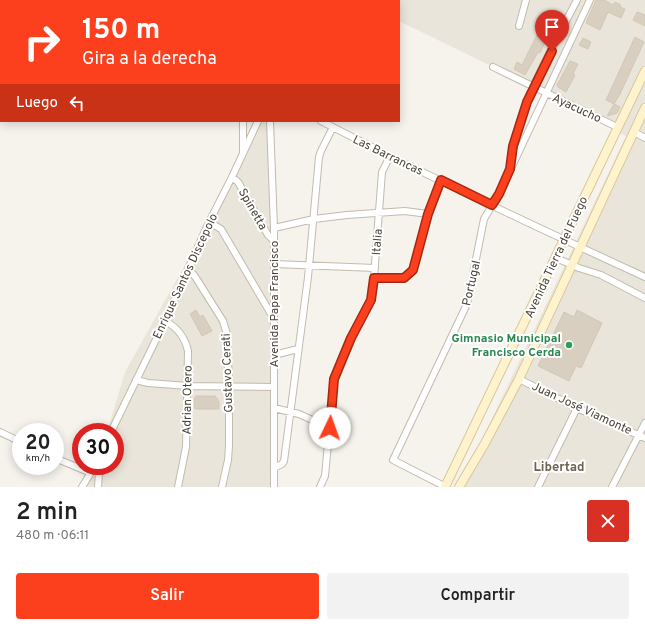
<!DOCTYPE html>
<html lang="es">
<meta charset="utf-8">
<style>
body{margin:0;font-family:Overpass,sans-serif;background:#f2f2f2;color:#222;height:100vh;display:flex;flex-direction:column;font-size:15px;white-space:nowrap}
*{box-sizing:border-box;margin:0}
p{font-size:13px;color:#767676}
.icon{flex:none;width:22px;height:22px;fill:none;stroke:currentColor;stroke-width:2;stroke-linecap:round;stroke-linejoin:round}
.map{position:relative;height:487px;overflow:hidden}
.details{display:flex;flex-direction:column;background:#fff;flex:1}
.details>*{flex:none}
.guide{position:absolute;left:0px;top:0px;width:400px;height:122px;box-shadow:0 2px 10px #0003;background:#fc3f1d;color:#fff;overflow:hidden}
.speed{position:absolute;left:12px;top:423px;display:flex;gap:8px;font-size:20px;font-weight:700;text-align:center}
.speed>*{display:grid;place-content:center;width:52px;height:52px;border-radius:50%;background:#fff;box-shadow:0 2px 10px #0003;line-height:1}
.speed small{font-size:10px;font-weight:400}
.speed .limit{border:6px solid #d22;background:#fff;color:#111}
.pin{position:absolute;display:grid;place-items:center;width:34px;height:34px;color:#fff;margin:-41px -17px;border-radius:50% 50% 50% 0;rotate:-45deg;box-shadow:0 0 4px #0007}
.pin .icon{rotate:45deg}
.me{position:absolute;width:44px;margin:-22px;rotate:3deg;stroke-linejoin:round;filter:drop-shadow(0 0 3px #0008)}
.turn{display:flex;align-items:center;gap:14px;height:84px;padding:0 16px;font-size:18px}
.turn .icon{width:52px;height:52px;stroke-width:2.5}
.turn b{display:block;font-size:28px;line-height:34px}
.then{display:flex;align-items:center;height:38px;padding:0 16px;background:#0003;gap:8px;font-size:15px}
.round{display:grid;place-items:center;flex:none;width:42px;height:42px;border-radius:4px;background:#f2f2f2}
.summary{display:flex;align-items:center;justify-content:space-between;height:68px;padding:0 16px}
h1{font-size:24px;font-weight:600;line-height:30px}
.action{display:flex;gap:8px;margin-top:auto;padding:8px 16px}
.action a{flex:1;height:46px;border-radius:4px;background:#fc3f1d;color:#fff;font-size:16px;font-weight:600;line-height:46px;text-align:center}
.action a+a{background:#f2f2f2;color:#222}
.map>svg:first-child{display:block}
.residential{fill:#eae5da}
.building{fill:#d8cfc1;stroke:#d3c7b4}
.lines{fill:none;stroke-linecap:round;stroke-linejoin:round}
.lane-casing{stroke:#c2bbae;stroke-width:5}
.street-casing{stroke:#c2bbae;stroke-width:8}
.secondary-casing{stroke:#d6c79b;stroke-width:10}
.lane{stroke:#fff;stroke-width:3}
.street{stroke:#fff;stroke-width:6}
.secondary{stroke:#fff3cd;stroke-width:8}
.route-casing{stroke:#a42913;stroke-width:10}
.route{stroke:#fc3f1d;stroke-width:7}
.leisure-dot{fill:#2e9e5b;stroke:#fff;stroke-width:1.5}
.labels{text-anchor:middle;stroke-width:4;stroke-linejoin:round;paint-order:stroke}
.street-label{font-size:12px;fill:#4b4439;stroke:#fff}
.leisure-label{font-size:12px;font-weight:bold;fill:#27864d;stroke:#fff;text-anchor:end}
.neighbourhood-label{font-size:13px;font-weight:bold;fill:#6e6250;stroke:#fff}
</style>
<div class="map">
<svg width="645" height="487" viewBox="0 0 645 487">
<rect width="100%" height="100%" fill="#f6f3ec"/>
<path class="residential" d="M386,0H645V487H458L481,442L626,136L539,91L534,87L399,21V1H386Z
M259,121H270L274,487H85L96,466H115V432H107L125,372L209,222Z"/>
<path class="building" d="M596,0H604L613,5L615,2L621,5L620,7L625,9L621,18L608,12L600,30L586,23Z
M637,12L645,15V26L633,20Z
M540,29L545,32L544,34L548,36L540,53L538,52L525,75L514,69L517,62L522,65Z
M635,37L644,42L620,94L614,104L620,107L617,113L607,116L614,104L606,100Z
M583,38L591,42L588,49L579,45Z
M570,61L578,64L573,74L575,75L566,92L558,87L557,85Z
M196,310L200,317L203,315L212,331L202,336L190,314Z
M577,310L602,323L581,368L576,366L569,381L538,366L564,312L574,317Z
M196,396H215L219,401V409H195L194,399Z"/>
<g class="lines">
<defs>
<path id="lane" d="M6,1V0
M0,17L1,14"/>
<path id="street" d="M278,1V0
M295,1V0
M311,1V0
M519,26L526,0
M493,67L617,127
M243,121V153
M270,121L274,228V487
M321,121C427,176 536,227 645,277
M634,132L645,138
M511,163C516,108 552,49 577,0
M232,177L238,182L268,235L274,241
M209,222L221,229L274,319
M274,228L314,219L347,215L405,211L428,214
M556,258L579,268L601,275L645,298
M274,264L375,268
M187,271L193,274L196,278L223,321L227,334L229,386V446L228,460L222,487
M374,279C388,278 404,281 413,270L428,214L441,180
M165,321C177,327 185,338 188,351L186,447L178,487
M274,355L298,349
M519,379L577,408L645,438
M136,380L148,383L188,386L274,387
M274,408L299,414L330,428
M0,432L21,442
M111,432L165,321L209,222L232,177L258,121
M55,458L91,473
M97,466L99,472L98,487
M274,468L282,464L284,461L308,277L319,157L321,151L333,127
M82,487L95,466
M320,487L325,476L334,379L351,338L371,300L373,290L382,172L390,156
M446,487L393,460L467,304L484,219L499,194L590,0
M538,487L577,408
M612,487L645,423"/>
<path id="secondary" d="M445,487L645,71
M459,487L484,445L519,379L645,108"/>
</defs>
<use href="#lane" class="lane-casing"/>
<use href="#street" class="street-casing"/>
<use href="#secondary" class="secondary-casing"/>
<use href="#lane" class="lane"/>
<use href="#street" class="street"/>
<use href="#secondary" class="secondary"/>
</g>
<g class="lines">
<defs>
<path id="route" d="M330,428L334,379L351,338L371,300L374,278H404L413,270L428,214L441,180L492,205L499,194L510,169L513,146L527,102L552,51"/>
</defs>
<use href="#route" class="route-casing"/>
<use href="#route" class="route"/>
</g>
<circle class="leisure-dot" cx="569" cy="345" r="4"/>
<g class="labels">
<g class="street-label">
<text transform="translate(577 108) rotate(25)" y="4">Ayacucho</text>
<text transform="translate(388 155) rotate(26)" y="4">Las Barrancas</text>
<text transform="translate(253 209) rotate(60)" y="4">Spinetta</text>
<text transform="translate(377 242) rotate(-86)" y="4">Italia</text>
<text transform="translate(556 257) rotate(-65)" y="4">Avenida Tierra del Fuego</text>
<text transform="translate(185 276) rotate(-65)" y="4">Enrique Santos Discepolo</text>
<text transform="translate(471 283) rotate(-77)" y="4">Portugal</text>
<text transform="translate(274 304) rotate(-90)" y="4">Avenida Papa Francisco</text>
<text transform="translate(227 373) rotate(-92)" y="4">Gustavo Cerati</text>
<text transform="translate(187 400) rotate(-89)" y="4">Adrian Otero</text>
<text transform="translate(582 408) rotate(25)" y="4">Juan José Viamonte</text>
</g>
<g class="leisure-label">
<text x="561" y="342">Gimnasio Municipal<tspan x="561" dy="14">Francisco Cerda</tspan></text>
</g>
<g class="neighbourhood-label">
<text x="559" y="471">Libertad</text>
</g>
</g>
</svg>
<div class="speed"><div>20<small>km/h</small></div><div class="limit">30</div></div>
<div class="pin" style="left:552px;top:51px;background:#d93025"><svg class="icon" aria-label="arrive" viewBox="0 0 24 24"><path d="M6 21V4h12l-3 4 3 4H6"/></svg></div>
<svg class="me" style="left:330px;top:428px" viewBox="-20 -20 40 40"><circle r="19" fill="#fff"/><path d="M0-13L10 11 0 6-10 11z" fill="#fc3f1d"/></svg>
<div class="guide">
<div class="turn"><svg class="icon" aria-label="right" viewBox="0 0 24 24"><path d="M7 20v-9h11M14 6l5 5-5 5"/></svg><div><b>150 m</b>Gira a la derecha</div></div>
<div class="then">Luego<svg class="icon" aria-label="left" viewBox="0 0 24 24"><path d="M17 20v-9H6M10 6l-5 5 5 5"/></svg></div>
</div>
</div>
<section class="details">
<div class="summary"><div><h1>2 min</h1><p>480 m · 06:11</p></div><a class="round" style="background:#d93025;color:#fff"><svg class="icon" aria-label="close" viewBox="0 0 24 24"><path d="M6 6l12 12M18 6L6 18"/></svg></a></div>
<div class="action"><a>Salir</a><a>Compartir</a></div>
</section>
